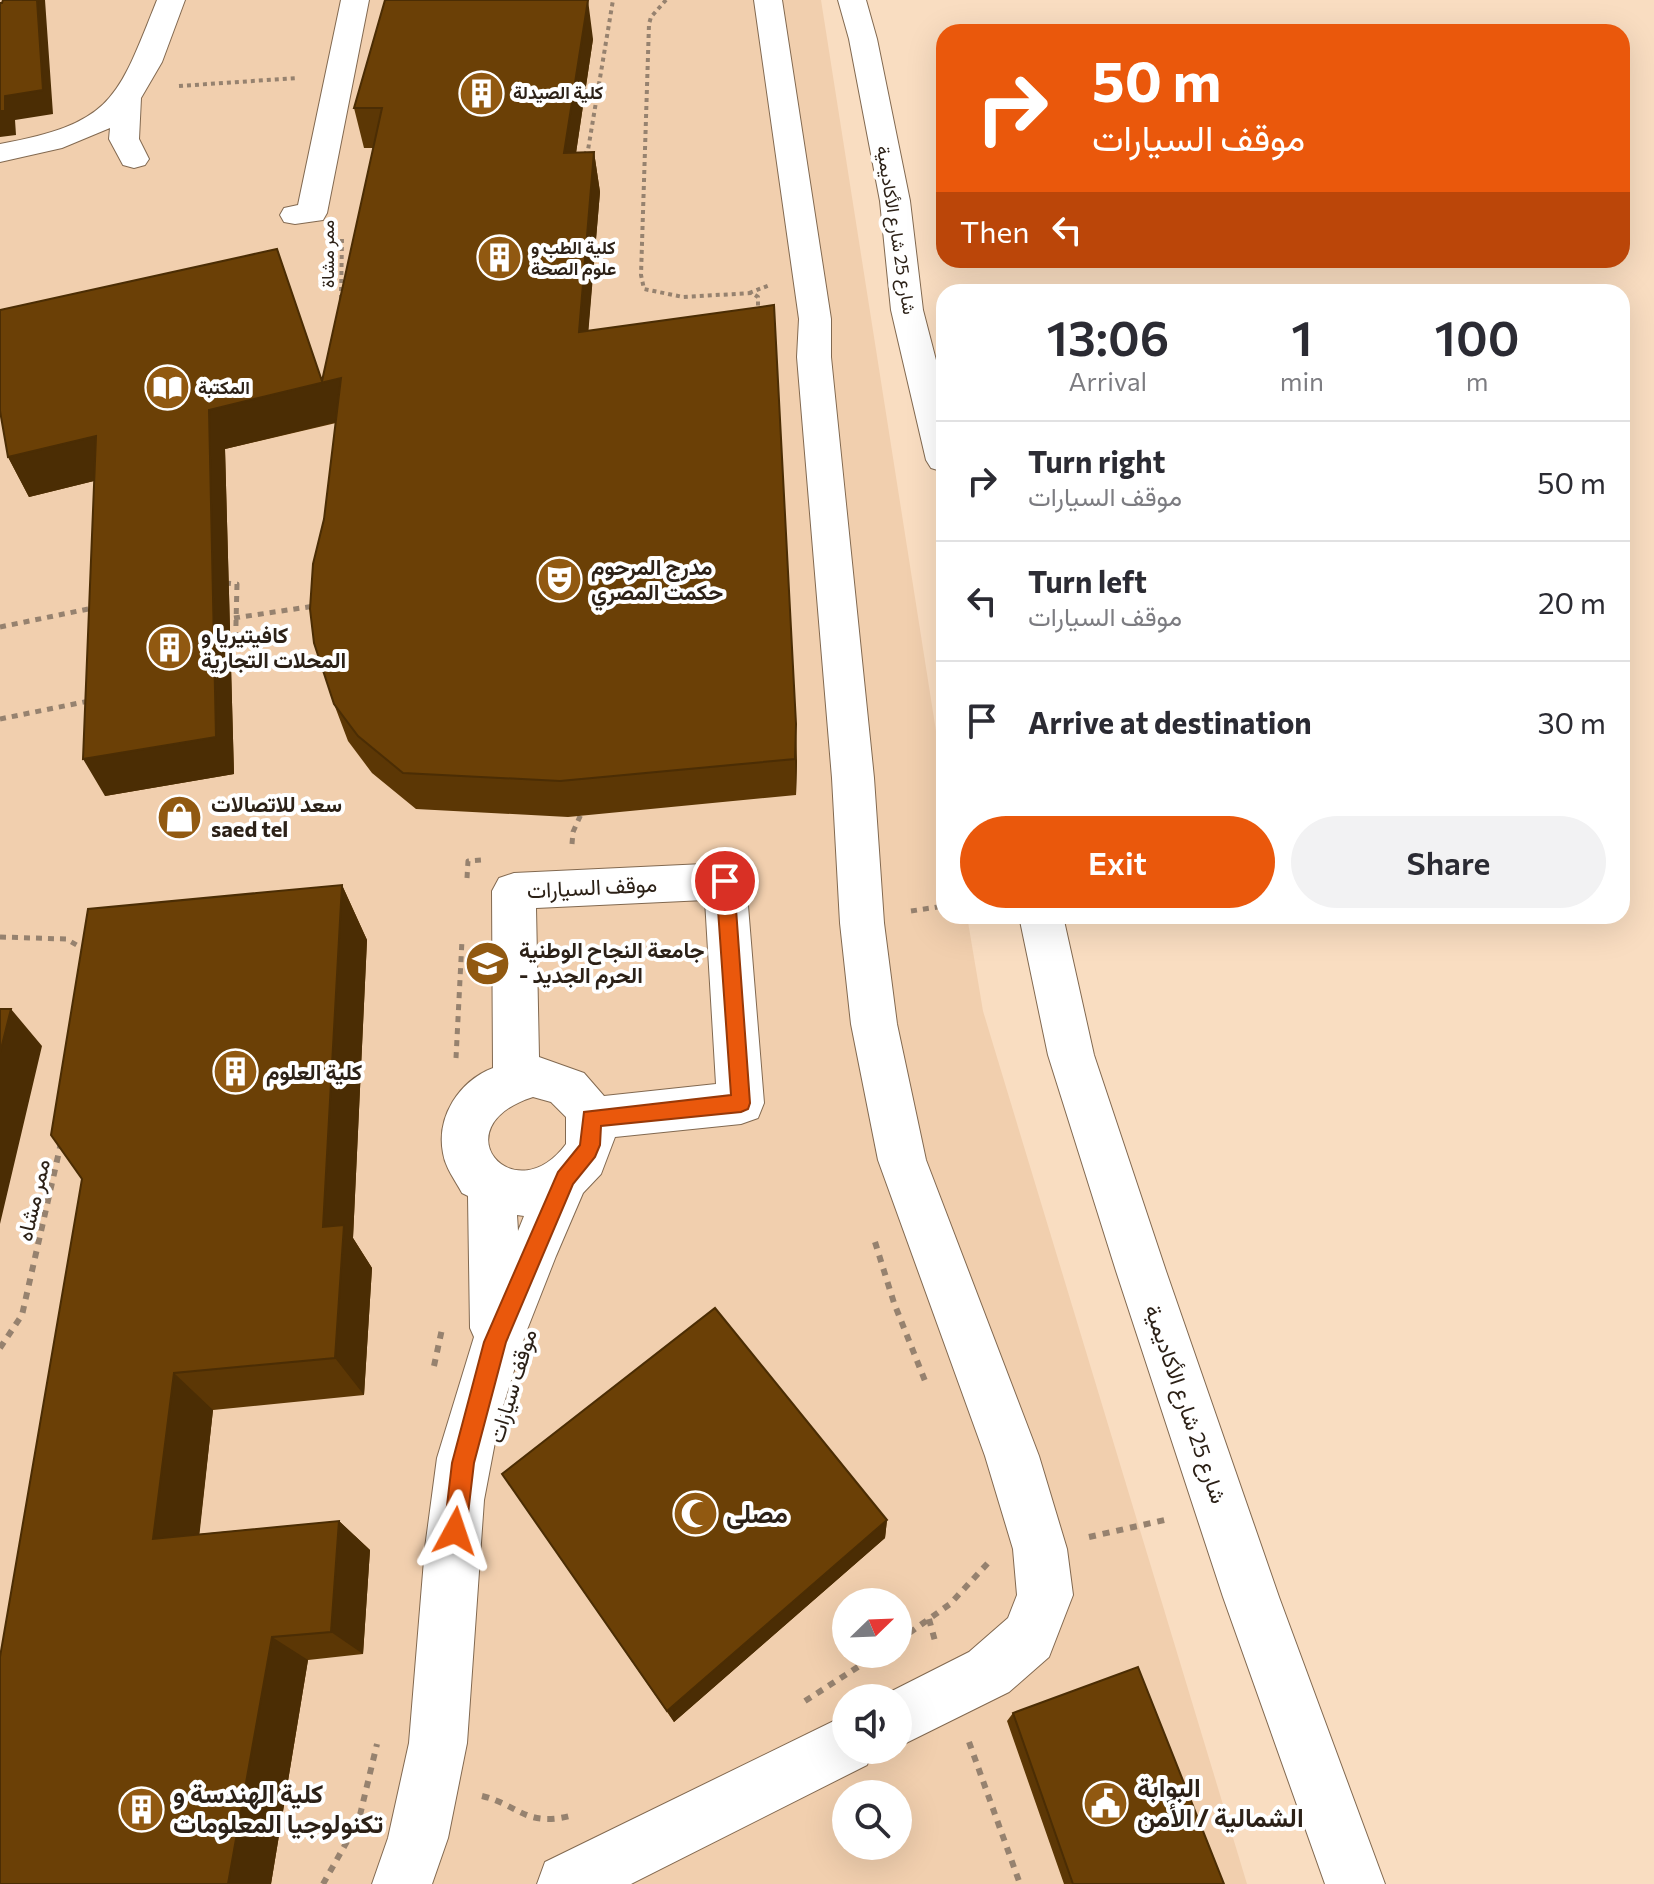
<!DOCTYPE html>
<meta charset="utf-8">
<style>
body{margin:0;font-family:Commissioner,Vazirmatn,sans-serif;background:#f2f2f3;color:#2b2b33;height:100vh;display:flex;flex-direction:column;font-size:30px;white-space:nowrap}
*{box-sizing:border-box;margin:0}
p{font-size:26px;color:#7c7c81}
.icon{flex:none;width:44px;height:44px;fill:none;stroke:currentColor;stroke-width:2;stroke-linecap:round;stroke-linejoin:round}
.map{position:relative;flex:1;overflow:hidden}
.details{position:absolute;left:936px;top:284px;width:694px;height:640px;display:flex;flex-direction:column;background:#fff;border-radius:24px;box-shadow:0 8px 32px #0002}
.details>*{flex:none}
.guide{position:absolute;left:936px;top:24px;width:694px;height:244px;border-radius:24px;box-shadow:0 8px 32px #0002;background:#ea580c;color:#fff;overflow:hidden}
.needle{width:52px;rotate:67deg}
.tools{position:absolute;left:832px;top:1588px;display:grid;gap:16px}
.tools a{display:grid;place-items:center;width:80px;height:80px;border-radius:50%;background:#fff;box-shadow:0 8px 32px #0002;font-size:40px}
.pin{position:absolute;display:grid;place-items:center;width:68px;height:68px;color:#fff;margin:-34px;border:4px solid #fff;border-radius:50%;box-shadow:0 2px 8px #0007}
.me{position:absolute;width:88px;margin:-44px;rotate:5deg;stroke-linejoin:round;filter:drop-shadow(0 0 6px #0008)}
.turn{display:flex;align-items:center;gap:28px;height:168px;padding:0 24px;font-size:36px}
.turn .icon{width:104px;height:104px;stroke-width:2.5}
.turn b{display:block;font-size:56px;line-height:68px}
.then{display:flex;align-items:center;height:76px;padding:0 24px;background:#0003;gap:16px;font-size:30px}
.eta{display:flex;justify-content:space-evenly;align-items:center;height:136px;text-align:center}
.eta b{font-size:48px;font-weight:600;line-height:56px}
.button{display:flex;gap:16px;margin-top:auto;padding:16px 24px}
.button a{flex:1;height:92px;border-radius:48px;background:#ea580c;color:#fff;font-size:32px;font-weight:600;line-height:92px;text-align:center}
.button a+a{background:#f2f2f3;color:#2b2b33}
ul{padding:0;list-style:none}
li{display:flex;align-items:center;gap:24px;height:120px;padding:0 24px;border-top:2px solid #e1e1e2}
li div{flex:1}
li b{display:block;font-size:30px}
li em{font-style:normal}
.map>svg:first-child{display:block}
.built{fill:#f1cfae;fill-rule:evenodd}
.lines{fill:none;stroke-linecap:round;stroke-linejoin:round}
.minor-casing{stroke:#826950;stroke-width:2}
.path-far2{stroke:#96826f;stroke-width:4;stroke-dasharray:4 4;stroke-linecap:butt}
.path-far1{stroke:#96826f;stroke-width:5;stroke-dasharray:6 6;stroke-linecap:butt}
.path{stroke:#96826f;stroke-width:6;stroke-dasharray:7 7;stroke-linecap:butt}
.minor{fill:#fff;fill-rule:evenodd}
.wall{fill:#5c3705}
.shaded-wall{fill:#4b2d04}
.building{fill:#6b4006;stroke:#4b2d04;stroke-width:2}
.route{fill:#ea580c;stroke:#983908;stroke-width:2}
.labels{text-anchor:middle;stroke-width:8;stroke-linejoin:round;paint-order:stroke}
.far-poi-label{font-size:18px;font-weight:bold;fill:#2c2117;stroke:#fff;text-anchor:start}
.far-street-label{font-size:18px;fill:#2c2117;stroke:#fff}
.poi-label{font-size:22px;font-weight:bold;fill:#2c2117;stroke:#fff;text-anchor:start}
.street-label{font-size:22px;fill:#2c2117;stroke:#fff}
.near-poi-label{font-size:26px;font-weight:bold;fill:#2c2117;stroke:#fff;text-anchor:start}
</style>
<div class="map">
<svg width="1654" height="1884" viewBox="0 0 1654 1884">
<rect width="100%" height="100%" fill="#f9ddc1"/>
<path class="built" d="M0,0H821L944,782V916H967L983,1011L1247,1884H0ZM846,1602H898V1654H846ZM846,1698H898V1750H846ZM846,1794H898V1846H846Z"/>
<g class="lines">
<defs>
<path id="minor" d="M157,0H185L162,62L141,98L139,139L149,159L145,165L134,168L123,165L109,139L110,128L62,148L0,162V144C113,123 117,100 157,0Z
M341,0H369L327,213L323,220L295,224L284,222L280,215L284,208L298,205Z
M754,0H782L831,319V357L874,778L884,923L897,1024L926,1160L1039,1456L1067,1549L1073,1595L1049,1657L1009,1692L898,1747V1698H878L969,1652L1008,1618L1017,1595L1013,1549L985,1456L878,1160L851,1024L840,923L832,778L797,357L799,319Z
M838,0H866L877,39L910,201L923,310L944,391V472L931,468L926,460L891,310L880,201L849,39Z
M725,863L740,869L746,881L764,1103L758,1118L741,1124L615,1137L601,1174L583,1193L556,1256L525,1335L500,1416L484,1500L467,1743L448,1838L432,1884H372L388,1838L409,1743L425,1548L437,1458L474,1337L470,1328L468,1196L462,1193C455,1180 445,1167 443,1153C436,1117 459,1081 493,1068L492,891L499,878L514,873ZM705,900L716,1084L604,1096L584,1073L539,1057L536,908ZM533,1097L551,1102L566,1117V1144C514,1214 439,1127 533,1097ZM517,1215L524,1216L518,1231Z
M1019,916H1063L1094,1055L1166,1271L1279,1597L1385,1884H1325L1223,1597L1116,1271L1048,1055Z
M846,1715V1750H873L867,1765L631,1884H537L545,1862Z"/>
</defs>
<use href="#minor" class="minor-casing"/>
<path class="path-far2" d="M666,0L651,17L649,24L641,275L644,289L683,297L752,293L758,297V311
M179,86L297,78
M584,155L588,150L613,0
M749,293L770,285
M341,299L342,237"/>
<path class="path-far1" d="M225,583L237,584L235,662L226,667
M234,618L315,606
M0,627L93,608
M0,719L89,701
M572,844L573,832L582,812
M467,878L468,861L481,860
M911,911L944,906
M0,937L66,939L84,949
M456,1058L462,940"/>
<path class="path" d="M875,1242L894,1303L927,1386
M0,1348L22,1315L61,1143
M434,1366L442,1329
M1089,1537L1169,1519
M929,1619L935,1641
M898,1641L950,1604L988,1563
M805,1701L878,1654
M969,1742L1020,1884
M482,1796C519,1805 525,1827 570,1816
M360,1815L377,1744
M323,1884L362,1815"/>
<use href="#minor" class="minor"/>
</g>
<path class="wall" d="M593,39L576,153L594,152L600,192L588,331L797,761L796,795L568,817L416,809L372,773L348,741L334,704L324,519L336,423L225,449L234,774L105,796L94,481L29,497L8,457L322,381L373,148H364L354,108Z
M342,885L367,940L353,1238L372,1268L364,1395L213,1410L199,1534L339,1521L370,1550L363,1654L308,1660L271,1884H0L82,1179Z
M502,1474L887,1520L885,1538L674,1722Z
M1013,1713L1224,1884H1064L1007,1721Z"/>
<path class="shaded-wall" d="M37,0H45L53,114L15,120L16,135L0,137V111Z
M588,0L593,39L570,193L564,153Z
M594,152L600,192L585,372L579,332Z
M341,378L353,418L225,449L234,774L105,796L83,759L209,410Z
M96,436L114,476L29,497L8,457Z
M796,724L797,761L796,795L795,759Z
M342,885L367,940L353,1238L372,1268L364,1395L335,1358L323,1227Z
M11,1009L42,1046L0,1224V1053Z
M174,1373L213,1410L196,1566L153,1539Z
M887,1520L885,1538L674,1722L667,1711Z
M339,1521L370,1550L363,1654L331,1632Z
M272,1637L308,1660L271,1884H228Z"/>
<path class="building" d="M3,0H37L43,90L5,96V111H0V3H2Z
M385,0H588L564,153L594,152L579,332L774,305L796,724L795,759L560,781L403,773L358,736L334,704L314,643L310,609L313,564L324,519L341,378L209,410L216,737L83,759L96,436L8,457L0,411V310L277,249L322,381L382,108H354Z
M342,885L323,1227L344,1225L335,1358L174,1373L153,1539L339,1521L331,1632L272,1637L228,1884H0V1657L82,1179L51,1135L88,909Z
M0,1009H11L0,1053Z
M715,1308L887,1520L667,1711L502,1474Z
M1138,1667L1224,1884H1073L1013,1713Z"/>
<path class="route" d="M725,874L734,881L750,1103L748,1109L741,1112L601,1126L600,1145L595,1157L573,1184L506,1342L474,1463L466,1531L463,1539L455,1543L447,1539L444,1531L452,1463L484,1342L558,1172L580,1145L584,1112L731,1095L716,881Z"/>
<defs>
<symbol id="building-disc" viewBox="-11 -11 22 22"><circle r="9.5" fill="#915911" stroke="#fff"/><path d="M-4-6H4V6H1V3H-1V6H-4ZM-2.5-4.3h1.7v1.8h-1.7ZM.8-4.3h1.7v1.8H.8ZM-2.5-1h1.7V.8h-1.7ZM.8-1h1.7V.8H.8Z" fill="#fff"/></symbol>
<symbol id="library-disc" viewBox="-11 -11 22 22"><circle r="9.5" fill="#915911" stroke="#fff"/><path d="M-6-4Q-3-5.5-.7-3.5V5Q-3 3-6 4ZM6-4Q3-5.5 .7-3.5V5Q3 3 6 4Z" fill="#fff"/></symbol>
<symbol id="theatre-disc" viewBox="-11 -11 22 22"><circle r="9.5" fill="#915911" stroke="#fff"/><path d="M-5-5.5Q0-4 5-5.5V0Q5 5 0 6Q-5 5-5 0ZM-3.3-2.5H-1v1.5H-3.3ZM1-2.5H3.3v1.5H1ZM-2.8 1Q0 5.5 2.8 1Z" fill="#fff"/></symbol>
<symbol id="shop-disc" viewBox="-11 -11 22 22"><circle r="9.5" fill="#915911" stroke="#fff"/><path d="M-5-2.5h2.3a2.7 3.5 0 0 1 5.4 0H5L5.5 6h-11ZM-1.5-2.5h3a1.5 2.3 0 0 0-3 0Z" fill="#fff"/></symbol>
<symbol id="university-disc" viewBox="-11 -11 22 22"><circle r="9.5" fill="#915911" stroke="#fff"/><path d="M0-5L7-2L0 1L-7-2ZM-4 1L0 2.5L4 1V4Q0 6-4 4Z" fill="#fff"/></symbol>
<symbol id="mosque-disc" viewBox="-11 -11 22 22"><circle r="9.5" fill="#915911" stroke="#fff"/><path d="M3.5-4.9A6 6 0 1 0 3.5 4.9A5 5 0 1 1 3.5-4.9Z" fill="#fff"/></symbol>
<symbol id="civic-disc" viewBox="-11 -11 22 22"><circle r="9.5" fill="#915911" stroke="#fff"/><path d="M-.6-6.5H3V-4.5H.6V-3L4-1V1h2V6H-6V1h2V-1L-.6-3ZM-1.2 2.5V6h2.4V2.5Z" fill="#fff"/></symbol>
</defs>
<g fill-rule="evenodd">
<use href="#building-disc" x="456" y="68" width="51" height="51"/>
<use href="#building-disc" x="474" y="232" width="51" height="51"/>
<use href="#library-disc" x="142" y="362" width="51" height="51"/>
<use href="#theatre-disc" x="534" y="554" width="51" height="51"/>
<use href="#building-disc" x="144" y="622" width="51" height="51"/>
<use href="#shop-disc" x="154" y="792" width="51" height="51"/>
<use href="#university-disc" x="462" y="938" width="51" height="51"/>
<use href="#building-disc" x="210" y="1046" width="51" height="51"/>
<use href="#mosque-disc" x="670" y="1488" width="51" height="51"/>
<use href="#civic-disc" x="1080" y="1778" width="51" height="51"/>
<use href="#building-disc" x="116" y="1784" width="51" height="51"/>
</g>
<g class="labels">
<g class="far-poi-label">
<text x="513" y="99">كلية الصيدلة</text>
<text x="531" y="254">كلية الطب و<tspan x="531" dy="21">علوم الصحة</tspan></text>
<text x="198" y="394">المكتبة</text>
</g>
<g class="far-street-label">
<text transform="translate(896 230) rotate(81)" y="6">شارع 25 شارع الأكاديمية</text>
<text transform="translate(328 254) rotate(-90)" y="6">ممر مشاة</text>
</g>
<g class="poi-label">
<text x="591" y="575">مدرج المرحوم<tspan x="591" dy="25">حكمت المصري</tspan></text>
<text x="201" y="643">كافيتيريا و<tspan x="201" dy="25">المحلات التجارية</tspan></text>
<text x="211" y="812">سعد للاتصالات<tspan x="211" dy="25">saed tel</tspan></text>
<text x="519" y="958">جامعة النجاح الوطنية<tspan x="519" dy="25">- الحرم الجديد</tspan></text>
<text x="266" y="1080">كلية العلوم</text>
</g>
<g class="street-label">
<text transform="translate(592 887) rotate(-3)" y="8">موقف السيارات</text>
<text transform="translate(33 1200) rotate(-77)" y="8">ممر مشاه</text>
<text transform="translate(512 1386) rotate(-73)" y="8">موقف سيارات</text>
<text transform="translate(1186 1404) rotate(71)" y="8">شارع 25 شارع الأكاديمية</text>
</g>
<g class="near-poi-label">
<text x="726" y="1523">مصلى</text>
<text x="1137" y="1797">البوابة<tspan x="1137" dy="30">الشمالية / الأمن</tspan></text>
<text x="173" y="1803">كلية الهندسة و<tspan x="173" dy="30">تكنولوجيا المعلومات</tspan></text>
</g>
</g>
</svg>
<div class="tools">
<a><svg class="needle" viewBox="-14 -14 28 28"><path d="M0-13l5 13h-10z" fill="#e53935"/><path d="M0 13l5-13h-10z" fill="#7c7c81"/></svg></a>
<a><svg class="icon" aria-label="sound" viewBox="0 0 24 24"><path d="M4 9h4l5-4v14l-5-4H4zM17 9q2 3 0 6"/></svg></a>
<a><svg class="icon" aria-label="search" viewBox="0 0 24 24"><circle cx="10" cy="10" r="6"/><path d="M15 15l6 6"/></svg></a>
</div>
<div class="pin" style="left:725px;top:881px;background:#d93025"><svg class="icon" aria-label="arrive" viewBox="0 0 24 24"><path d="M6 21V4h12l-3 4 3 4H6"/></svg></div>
<svg class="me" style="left:455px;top:1531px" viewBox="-20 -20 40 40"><path d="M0-17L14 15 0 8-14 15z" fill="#ea580c" stroke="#fff" stroke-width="4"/></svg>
<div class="guide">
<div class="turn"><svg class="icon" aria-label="right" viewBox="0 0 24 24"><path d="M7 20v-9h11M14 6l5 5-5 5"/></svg><div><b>50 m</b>موقف السيارات</div></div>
<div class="then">Then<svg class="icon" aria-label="left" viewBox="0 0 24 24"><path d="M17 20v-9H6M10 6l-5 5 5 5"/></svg></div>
</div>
<section class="details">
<div class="eta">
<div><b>13:06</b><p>Arrival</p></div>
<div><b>1</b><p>min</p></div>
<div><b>100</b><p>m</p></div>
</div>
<ul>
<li><svg class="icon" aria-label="right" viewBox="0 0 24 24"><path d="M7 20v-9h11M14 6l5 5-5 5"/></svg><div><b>Turn right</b><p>موقف السيارات</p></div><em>50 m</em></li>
<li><svg class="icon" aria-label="left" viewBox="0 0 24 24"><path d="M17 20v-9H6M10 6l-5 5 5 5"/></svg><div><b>Turn left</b><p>موقف السيارات</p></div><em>20 m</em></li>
<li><svg class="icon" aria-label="arrive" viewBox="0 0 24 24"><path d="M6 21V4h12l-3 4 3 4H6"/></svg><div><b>Arrive at destination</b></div><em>30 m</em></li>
</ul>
<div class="button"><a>Exit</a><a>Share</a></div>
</section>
</div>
